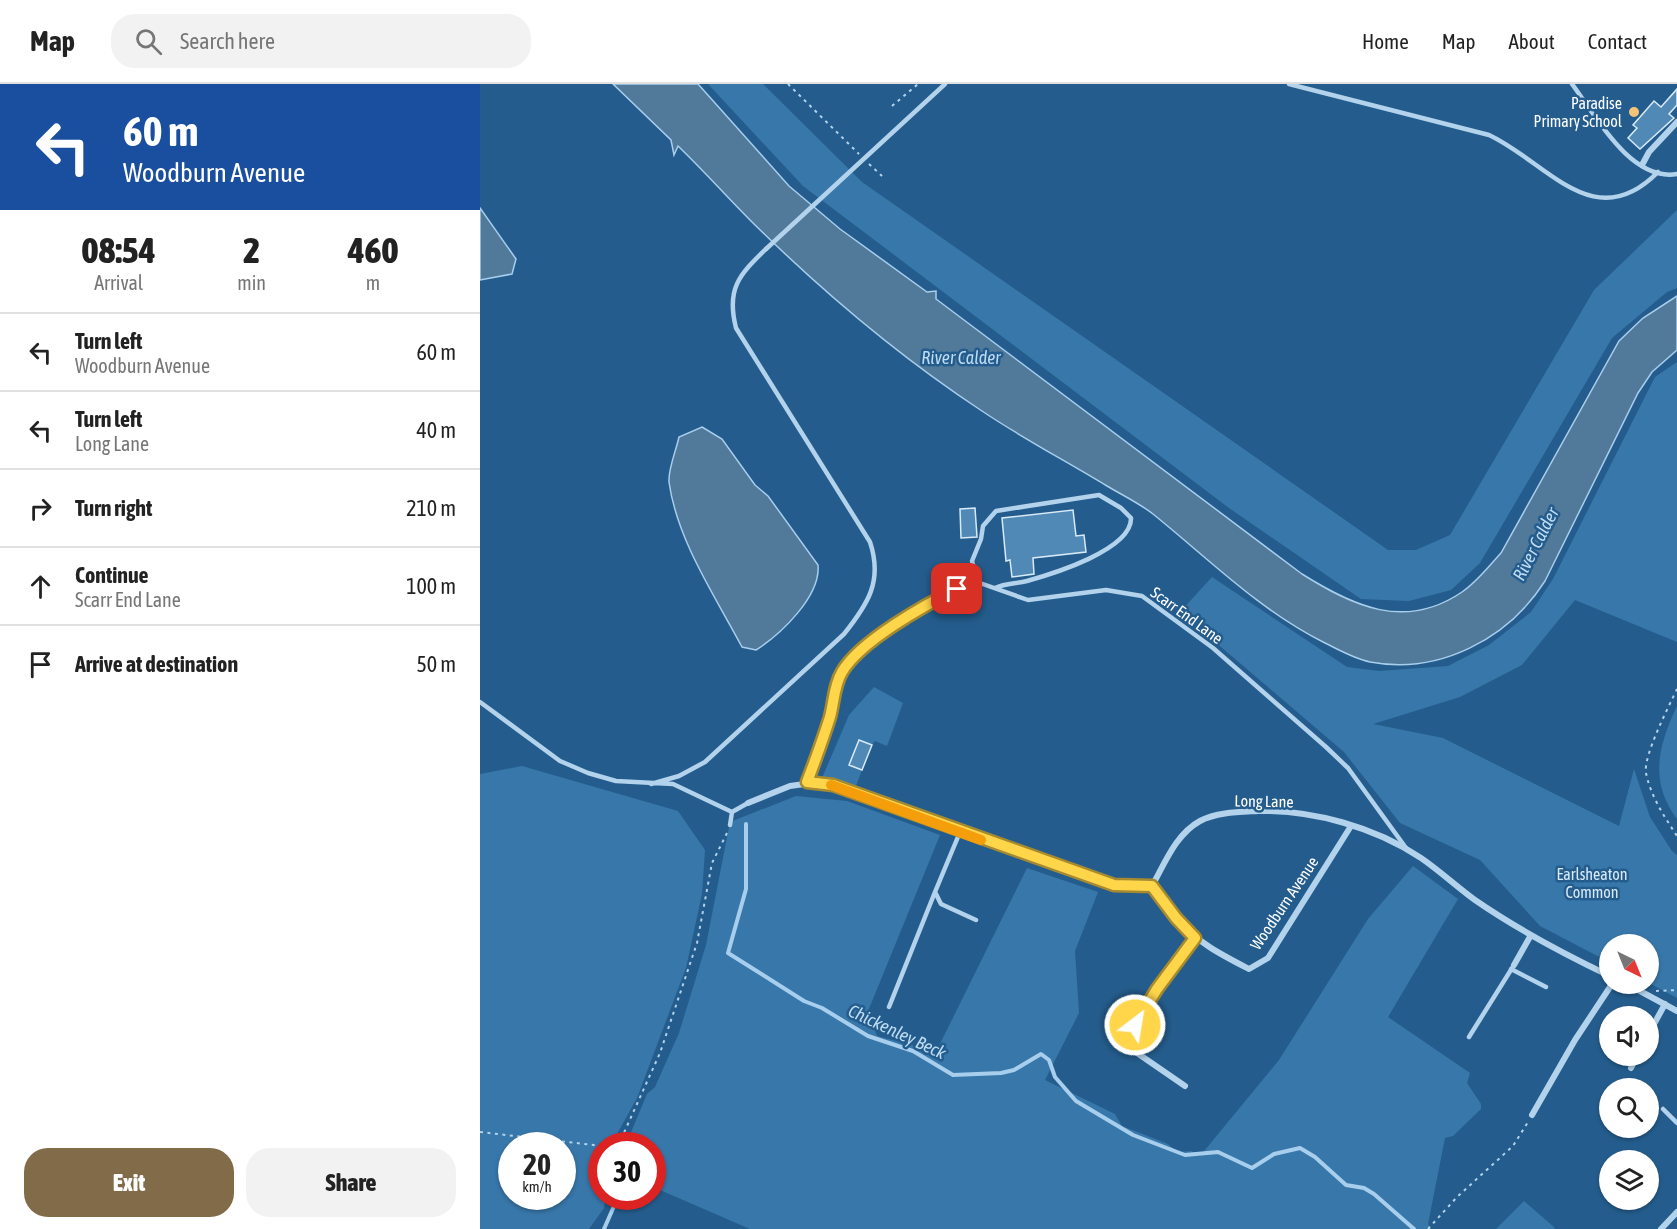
<!DOCTYPE html>
<style>
body{margin:0;font-family:"Asap Condensed",sans-serif;background:#f2f2f2;color:#222;height:100vh;display:flex;flex-direction:column;font-size:22px;white-space:nowrap}
*{box-sizing:border-box;margin:0}
p{font-size:20px;color:#767676}
.icon{flex:none;width:33px;height:33px;fill:none;stroke:currentColor;stroke-width:2;stroke-linecap:round;stroke-linejoin:round}
.map{position:relative;flex:1;overflow:hidden}
.panel{display:flex;flex-direction:column;background:#fff;width:480px}
.panel>*{flex:none}
.guide{background:#1a4fa0;color:#fff;overflow:hidden}
.needle{width:39px;rotate:137deg}
.fabs{position:absolute;left:1119px;top:850px;display:grid;gap:12px}
.fabs a{display:grid;place-items:center;width:60px;height:60px;border-radius:50%;background:#fff;box-shadow:0 2px 4px #0004;font-size:30px}
.speed{position:absolute;left:18px;top:1048px;display:flex;gap:12px;font-size:30px;font-weight:700;text-align:center}
.speed>*{display:grid;place-content:center;width:78px;height:78px;border-radius:50%;background:#fff;box-shadow:0 2px 4px #0004;line-height:1}
.speed small{font-size:15px;font-weight:400}
.speed .limit{border:9px solid #d22;background:#fff;color:#111}
.pin{position:absolute;display:grid;place-items:center;width:51px;height:51px;color:#fff;margin:-26px;border-radius:12px;box-shadow:0 3px 9px #0006}
.me{position:absolute;width:66px;margin:-33px;rotate:31deg;stroke-linejoin:round;filter:drop-shadow(0 0 4px #0008)}
.turn{display:flex;align-items:center;gap:21px;height:126px;padding:0 24px;font-size:27px}
.turn .icon{width:78px;height:78px;stroke-width:2.5}
.turn b{display:block;font-size:42px;line-height:51px}
.eta{display:flex;justify-content:space-evenly;align-items:center;height:102px;text-align:center}
.eta b{font-size:36px;font-weight:800;line-height:42px}
.primary-button{display:flex;gap:12px;margin-top:auto;padding:12px 24px}
.primary-button a{flex:1;height:69px;border-radius:24px;background:#816b48;color:#fff;font-size:24px;font-weight:800;line-height:69px;text-align:center}
.primary-button a+a{background:#f2f2f2;color:#222}
ul{padding:0;list-style:none}
li{display:flex;align-items:center;gap:18px;height:78px;padding:0 24px;border-top:2px solid #e0e0e0}
li div{flex:1}
li b{display:block;font-size:22px}
li em{font-style:normal}
header{display:flex;align-items:center;gap:36px;box-sizing:border-box;height:84px;padding:0 30px;background:#fff;border-bottom:2px solid #e0e0e0}
header strong{font-size:28px}
nav{display:flex;gap:33px;margin-inline-start:auto;font-size:21px}
.search{width:420px;height:54px;background:#f2f2f2;display:flex;align-items:center;gap:15px;box-sizing:border-box;padding:0 21px;border-radius:24px;color:#767676;font-size:22px}
main{display:flex;flex:1;min-height:0}
.map>svg:first-child{display:block}
.green{fill:#3877aa;fill-rule:evenodd}
.water{fill:#51799a;stroke:#a7ceec;stroke-width:1.5}
.lines{fill:none;stroke-linecap:round;stroke-linejoin:round}
.stream{stroke:#a7ceec;stroke-width:4}
.building{fill:#5088b6;stroke:#d8eaf8;stroke-width:1.5}
.path{stroke:#b3d2eb;stroke-width:2;stroke-dasharray:3 4.5;stroke-linecap:butt}
.service{stroke:#b3d2eb;stroke-width:4.5}
.minor{stroke:#b3d2eb;stroke-width:6}
.service-bridge{stroke:#b3d2eb;stroke-width:4.5}
.route-casing{stroke:#a68a30;stroke-width:15}
.route{stroke:#ffd54a;stroke-width:10}
.slow{stroke:#f59e0b;stroke-width:10}
.poi-dot{fill:#f6c477;stroke:#245d8d;stroke-width:2}
.labels{text-anchor:middle;stroke-width:5;stroke-linejoin:round;paint-order:stroke}
.poi-label{font-size:16px;fill:#fff;stroke:#245d8d;text-anchor:end}
.street-label{font-size:16px;fill:#fff;stroke:#245d8d}
.park-label{font-size:16px;fill:#d8eaf8;stroke:#245d8d}
.water-label{font-size:18px;font-style:italic;fill:#bfdcf2;stroke:#245d8d}
</style>
<header>
<strong>Map</strong>
<div class="search"><svg class="icon" aria-label="search" viewBox="0 0 24 24"><circle cx="10" cy="10" r="6"/><path d="M15 15l6 6"/></svg>Search here</div>
<nav><a>Home</a><a>Map</a><a>About</a><a>Contact</a></nav>
</header>
<main>
<section class="panel">
<div class="guide">
<div class="turn"><svg class="icon" aria-label="left" viewBox="0 0 24 24"><path d="M17 20v-9H6M10 6l-5 5 5 5"/></svg><div><b>60 m</b>Woodburn Avenue</div></div>
</div>
<div class="eta">
<div><b>08:54</b><p>Arrival</p></div>
<div><b>2</b><p>min</p></div>
<div><b>460</b><p>m</p></div>
</div>
<ul>
<li><svg class="icon" aria-label="left" viewBox="0 0 24 24"><path d="M17 20v-9H6M10 6l-5 5 5 5"/></svg><div><b>Turn left</b><p>Woodburn Avenue</p></div><em>60 m</em></li>
<li><svg class="icon" aria-label="left" viewBox="0 0 24 24"><path d="M17 20v-9H6M10 6l-5 5 5 5"/></svg><div><b>Turn left</b><p>Long Lane</p></div><em>40 m</em></li>
<li><svg class="icon" aria-label="right" viewBox="0 0 24 24"><path d="M7 20v-9h11M14 6l5 5-5 5"/></svg><div><b>Turn right</b></div><em>210 m</em></li>
<li><svg class="icon" aria-label="ahead" viewBox="0 0 24 24"><path d="M12 20V5M6 11l6-6 6 6"/></svg><div><b>Continue</b><p>Scarr End Lane</p></div><em>100 m</em></li>
<li><svg class="icon" aria-label="arrive" viewBox="0 0 24 24"><path d="M6 21V4h12l-3 4 3 4H6"/></svg><div><b>Arrive at destination</b></div><em>50 m</em></li>
</ul>
<div class="primary-button"><a>Exit</a><a>Share</a></div>
</section>
<div class="map">
<svg width="1197" height="1145" viewBox="0 0 1197 1145">
<rect width="100%" height="100%" fill="#245d8d"/>
<path class="green" d="M228,0H283L382,98L908,466H936L970,451L1114,206L1197,126V204L1187,208L1132,254L1000,479L971,506L929,517L881,515L749,424L323,102Z
M1197,278V558L1095,516L1042,581L980,613L893,640L963,654L1139,742L1154,685L1170,733L1192,767L1197,771V914L1169,899L1168,861H1130L1129,878L1060,842L1000,776L920,739L864,668L700,528L732,493L867,583L899,587L968,582L1009,561L1051,528L1073,495L1175,293Z
M394,603L423,619L407,662L395,657L392,661L380,656L370,681L382,686L374,707L342,694L369,631Z
M1197,622V735C1169,698 1178,662 1197,622Z
M42,682L198,727L225,766L222,810L206,884L157,1014L132,1059L141,1054L149,1062H122V1113H126L124,1124L109,1145H0V690ZM32,1062H82V1113H32Z
M316,712L367,717L460,751L384,937L394,944L397,952L440,963L454,972L547,784L618,808L595,867L599,929L565,996L635,1030L642,1042L688,1060L697,1068L711,1067L720,1072L799,976L888,835L933,782L978,815L908,933L990,989L987,999L1001,1020V1025L973,1052L965,1054L948,1140L951,1145H270L173,1103L172,1062H150L147,1058L167,1010L175,1003L199,949L226,861L250,738Z
M1044,1117L1075,1144L1074,1145H1016Z"/>
<path class="water" d="M133,0H218L309,102L360,145L447,208L456,207V215L822,490C873,522 925,547 982,508C997,498 1009,482 1021,469L1139,257L1163,234L1197,212V266L1172,288L1158,309L1065,497C1028,555 959,591 890,578C875,575 859,566 845,559C779,526 730,476 673,430C659,419 642,411 627,402C586,377 542,354 502,327C420,273 343,208 273,139C248,114 224,87 198,62L194,71L191,56Z
M0,124L36,175L32,190L0,196Z
M222,343L242,355L275,401L288,412L338,481C341,512 301,550 276,566L262,563C235,512 197,456 189,398C188,385 196,367 199,353Z"/>
<g class="lines">
<path class="stream" d="M266,740V805L248,869L324,917L342,924L388,952L433,967L473,991L521,989L534,986L561,970L569,976L575,993L596,1017L653,1051L705,1071L738,1068L772,1084L794,1070L820,1064L835,1073L866,1101L884,1104L894,1110L934,1145
M124,1145L138,1113"/>
</g>
<path class="building" d="M1197,5V21L1189,30L1194,34L1160,65L1148,54L1157,44L1153,41L1174,17L1181,23Z
M495,424L497,453L481,454L480,425Z
M593,426L596,452L604,451L606,468L553,474L554,490L532,493L530,476L526,477L522,434Z
M379,656L392,661L382,686L369,681Z"/>
<g class="lines">
<path class="path" d="M308,0L379,70
M412,22L438,0
M389,80L402,92
M1197,605C1189,622 1163,672 1166,689C1171,713 1184,732 1197,752
M1176,907L1197,906
M0,1048L122,1062
M138,1062L180,969L217,859L232,779L247,749
M948,1145L977,1113L1033,1062L1048,1038"/>
<path class="service" d="M809,0L1009,51C1067,78 1114,153 1178,88
M1092,0C1115,31 1151,98 1197,90
M497,498L492,477L501,455L503,442L516,427L619,411L641,424L651,434C652,466 572,490 547,497C536,500 526,499 515,504
M0,618L80,677L108,689L136,697L193,700L252,728
M327,698C336,676 345,652 351,629C354,616 355,601 361,589C380,554 460,511 497,498L548,516L626,506L662,512L733,564L846,663L868,684L926,764
M171,700L199,692L225,678L364,550C388,520 403,497 390,458L256,244C246,205 259,191 286,165
M250,741L252,728L268,719
M480,748L455,808L461,820L496,836
M1031,885L1066,903
M409,923L455,808
M989,953L1034,881
M1183,1025L1197,1039"/>
<path class="minor" d="M1162,81L1169,68L1197,38
M268,719L310,702L339,698L634,801L672,802C685,779 696,750 720,737C737,728 759,728 778,727C833,726 895,743 941,774C960,787 977,803 995,816C1037,845 1084,870 1130,892
M672,802C681,813 688,826 698,836C718,859 742,871 769,885L788,874L871,742
M1034,881L1051,851
M1147,900L1197,927
M1168,951L1185,920
M1151,984L1157,972
M705,1002L644,960L677,905L715,854
M1052,1031L1095,956L1132,900
M1181,1145L1197,1128"/>
<path class="service-bridge" d="M286,165L465,0"/>
</g>
<g class="lines">
<defs>
<path id="route" d="M477,505C445,521 380,557 362,588C354,601 354,618 350,633C343,655 335,677 327,698L353,701L634,801L672,802L696,834L715,854L677,905L655,941"/>
</defs>
<use href="#route" class="route-casing"/>
<use href="#route" class="route"/>
<path class="slow" d="M351,701L501,756"/>
</g>
<circle class="poi-dot" cx="1154" cy="28" r="6"/>
<g class="labels">
<g class="poi-label">
<text x="1142" y="25">Paradise<tspan x="1142" dy="18">Primary School</tspan></text>
</g>
<g class="street-label">
<text transform="translate(707 531) rotate(36)" y="6">Scarr End Lane</text>
<text transform="translate(784 717) rotate(1)" y="6">Long Lane</text>
<text transform="translate(804 819) rotate(-56)" y="6">Woodburn Avenue</text>
</g>
<g class="park-label">
<text x="1112" y="796">Earlsheaton<tspan x="1112" dy="18">Common</tspan></text>
</g>
<g class="water-label">
<text x="481" y="280">River Calder</text>
<text transform="translate(1056 460) rotate(-63)" y="6">River Calder</text>
<text transform="translate(417 948) rotate(25)" y="6">Chickenley Beck</text>
</g>
</g>
</svg>
<div class="fabs">
<a><svg class="needle" viewBox="-14 -14 28 28"><path d="M0-13l5 13h-10z" fill="#e53935"/><path d="M0 13l5-13h-10z" fill="#767676"/></svg></a>
<a><svg class="icon" aria-label="sound" viewBox="0 0 24 24"><path d="M4 9h4l5-4v14l-5-4H4zM17 9q2 3 0 6"/></svg></a>
<a><svg class="icon" aria-label="search" viewBox="0 0 24 24"><circle cx="10" cy="10" r="6"/><path d="M15 15l6 6"/></svg></a>
<a><svg class="icon" aria-label="layers" viewBox="0 0 24 24"><path d="M12 4l9 5-9 5-9-5zM3 14l9 5 9-5"/></svg></a>
</div>
<div class="speed"><div>20<small>km/h</small></div><div class="limit">30</div></div>
<div class="pin" style="left:477px;top:505px;background:#d93025"><svg class="icon" aria-label="arrive" viewBox="0 0 24 24"><path d="M6 21V4h12l-3 4 3 4H6"/></svg></div>
<svg class="me" style="left:655px;top:941px" viewBox="-20 -20 40 40"><circle r="17" fill="#ffd54a" stroke="#fff" stroke-width="3"/><path d="M0-11L8 9 0 5-8 9z" fill="#fff"/></svg>
</div>
</main>
